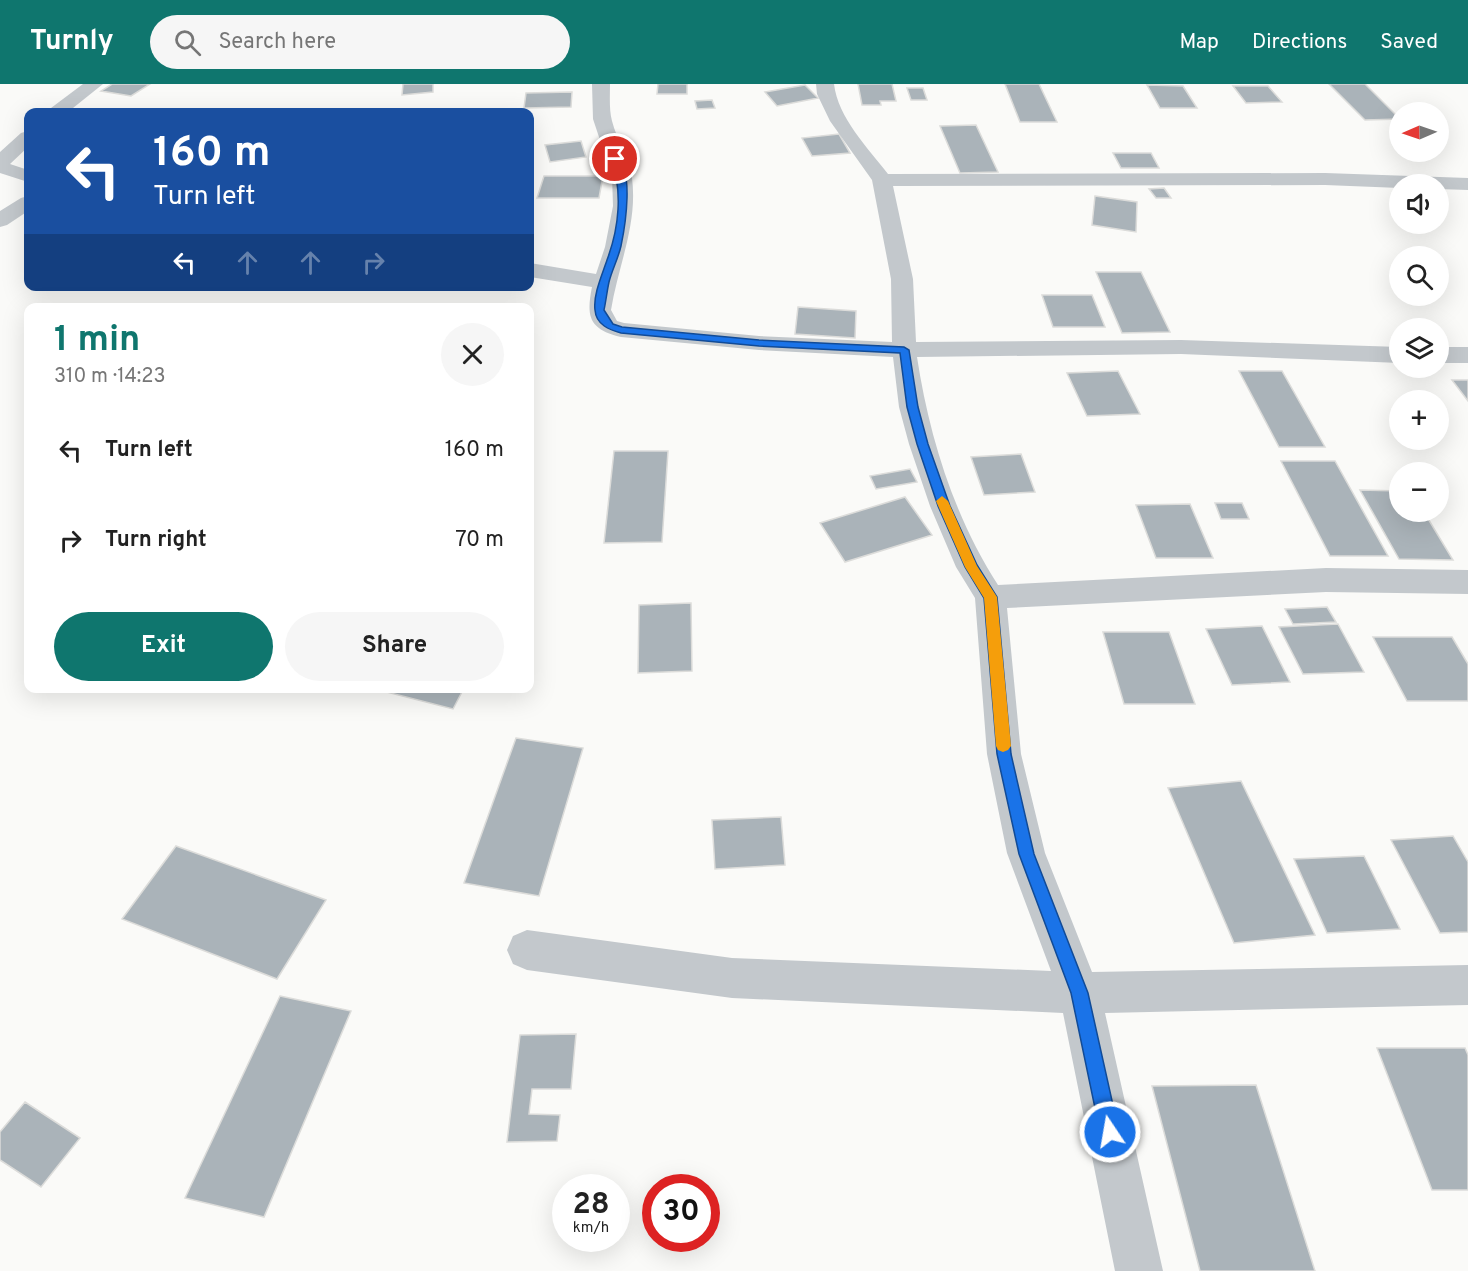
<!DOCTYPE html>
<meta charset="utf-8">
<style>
body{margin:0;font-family:Overpass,sans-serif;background:#f6f6f6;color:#222;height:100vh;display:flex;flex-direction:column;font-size:22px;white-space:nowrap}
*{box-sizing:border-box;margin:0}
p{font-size:20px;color:#767676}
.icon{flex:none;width:33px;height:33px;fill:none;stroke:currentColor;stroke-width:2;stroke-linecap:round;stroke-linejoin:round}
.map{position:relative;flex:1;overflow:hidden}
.details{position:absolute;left:24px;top:219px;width:510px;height:390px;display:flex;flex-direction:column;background:#fff;border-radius:12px;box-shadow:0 6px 24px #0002}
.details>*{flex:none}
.top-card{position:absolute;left:24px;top:24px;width:510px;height:183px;border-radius:12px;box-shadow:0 6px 24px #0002;background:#1a4fa0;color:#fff;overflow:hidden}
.needle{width:39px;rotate:268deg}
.tools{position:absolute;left:1389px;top:18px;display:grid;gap:12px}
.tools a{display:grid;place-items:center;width:60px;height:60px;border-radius:50%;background:#fff;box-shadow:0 6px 24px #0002;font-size:30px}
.speed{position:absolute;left:552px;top:1090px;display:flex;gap:12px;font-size:30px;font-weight:700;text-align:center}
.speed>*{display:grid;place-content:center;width:78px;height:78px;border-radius:50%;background:#fff;box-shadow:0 6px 24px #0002;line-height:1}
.speed small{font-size:15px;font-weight:400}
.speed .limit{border:9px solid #d22;background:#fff;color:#111}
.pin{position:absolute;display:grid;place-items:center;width:51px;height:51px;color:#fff;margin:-26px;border:3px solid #fff;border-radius:50%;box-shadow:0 2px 6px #0007}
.me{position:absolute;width:66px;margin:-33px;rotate:348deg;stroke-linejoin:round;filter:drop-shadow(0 0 4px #0008)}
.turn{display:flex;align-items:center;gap:21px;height:126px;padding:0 30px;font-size:27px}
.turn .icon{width:78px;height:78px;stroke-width:2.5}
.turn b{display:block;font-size:42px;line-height:51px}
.lanes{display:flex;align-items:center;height:57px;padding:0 30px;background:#0003;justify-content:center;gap:30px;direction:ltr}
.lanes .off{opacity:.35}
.round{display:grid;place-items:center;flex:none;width:63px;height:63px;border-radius:32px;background:#f6f6f6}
.head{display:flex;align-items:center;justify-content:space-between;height:102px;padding:0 30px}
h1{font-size:36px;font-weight:700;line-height:45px;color:#0f766e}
.button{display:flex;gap:12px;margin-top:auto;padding:12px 30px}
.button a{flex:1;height:69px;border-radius:36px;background:#0f766e;color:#fff;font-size:24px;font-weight:700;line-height:69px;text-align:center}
.button a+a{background:#f6f6f6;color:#222}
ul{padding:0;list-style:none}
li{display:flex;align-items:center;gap:18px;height:90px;padding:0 30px}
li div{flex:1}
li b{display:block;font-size:22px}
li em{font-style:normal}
header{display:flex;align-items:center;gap:36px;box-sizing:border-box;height:84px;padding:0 30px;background:#0f766e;color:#fff}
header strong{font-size:28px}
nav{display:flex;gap:33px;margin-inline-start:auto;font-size:21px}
.search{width:420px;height:54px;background:#f6f6f6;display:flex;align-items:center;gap:15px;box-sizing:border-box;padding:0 21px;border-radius:33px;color:#767676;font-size:22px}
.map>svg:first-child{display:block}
.building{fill:#aab3b9;stroke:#dcdcda;stroke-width:1.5}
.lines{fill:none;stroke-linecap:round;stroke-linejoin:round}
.minor{fill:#c3c8cc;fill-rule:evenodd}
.route{fill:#1a73e8;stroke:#114b97;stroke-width:1.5}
.slow{fill:#f59e0b}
</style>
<header>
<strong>Turnly</strong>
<div class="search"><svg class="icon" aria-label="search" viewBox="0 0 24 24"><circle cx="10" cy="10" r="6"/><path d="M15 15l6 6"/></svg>Search here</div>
<nav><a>Map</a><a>Directions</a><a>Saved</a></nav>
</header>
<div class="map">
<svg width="1468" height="1187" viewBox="0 0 1468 1187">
<rect width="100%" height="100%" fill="#fafaf8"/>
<path class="building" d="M112,0H150L131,12L101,7Z
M403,0H433V8L402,11Z
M658,0H687V10H657Z
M858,0H892L896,17H880L881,21H862Z
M1005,0H1039L1057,38H1020Z
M1329,0H1365L1400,35L1365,36Z
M805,1L818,14L777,22L765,8Z
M1147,1L1183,2L1197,24H1160Z
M1233,2H1268L1282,18L1246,19Z
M907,4H923L927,16H911Z
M572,8L571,23L524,24L526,9Z
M712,16L715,24L697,25L695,17Z
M976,41L998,88L960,89L940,42Z
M839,50L850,69L812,72L802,54Z
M581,57L586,73L550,78L545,61Z
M1113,69H1151L1159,84H1121Z
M544,92H603L599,114H537Z
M1164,104L1171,114H1156L1149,105Z
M1095,112L1137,118L1136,148L1092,141Z
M1096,188H1141L1170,248L1122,249Z
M1042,211H1092L1105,243H1053Z
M798,223L856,227L855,254L795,250Z
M1118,287L1140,330L1087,332L1067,289Z
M1239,287H1282L1325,363H1279Z
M1452,296H1468V317Z
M614,367H668L662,458L604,459Z
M1021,370L1035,408L984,411L971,373Z
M1281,377H1335L1388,472H1330Z
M910,385L917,398L876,405L870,392Z
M1360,406L1400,407V428H1424L1453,476L1399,475Z
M905,413L932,451L845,478L820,439Z
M1215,419H1242L1249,435H1221Z
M1190,420L1213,474H1156L1136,421Z
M691,519L692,587L638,589L639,521Z
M1327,523L1336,538L1293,540L1285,525Z
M1338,540L1364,588L1303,590L1279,543Z
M1262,542L1290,598L1232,601L1206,545Z
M1103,548H1169L1195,620H1124Z
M1373,553H1452L1468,580V617H1407Z
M371,604H464L453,625Z
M516,654L583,664L539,812L464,799Z
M1241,697L1315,851L1234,859L1168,704Z
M781,733L785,781L715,785L712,736Z
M1453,752L1468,778V848L1440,849L1391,756Z
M176,762L326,816L277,895L122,835Z
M1364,772L1400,845L1327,849L1294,775Z
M280,912L351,927L264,1133L185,1114Z
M576,950L571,1005H532L529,1030L560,1031L557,1057L507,1058L520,951Z
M1377,964H1465L1468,971V1106H1432Z
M1256,1001L1315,1187H1200L1152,1002Z
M25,1018L80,1054L41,1103L0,1076V1048Z"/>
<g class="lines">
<path class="minor" d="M83,0H103L68,28H48L51,24Z
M592,0H610C610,12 609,26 612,37C617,56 629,75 632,94C638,140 618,182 611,226L617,237L624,239L759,252L892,258L891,195L872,96L830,37L817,10L816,0H834C838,34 868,64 888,90L1325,89L1468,94V106L1438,105V100H1400V104L1325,101L893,102L913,195L916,258L1181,256L1400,263V279L1181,270L917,273C929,352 954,433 998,501L1326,484L1468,486V510L1326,508L1007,524L1021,670L1045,769L1092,888L1468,881V921L1105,929L1163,1187H1115L1063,929L732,914L527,886L513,880L507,866L513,852L527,846L732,874L1051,887L1007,769L987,670L975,514L956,483L930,422L909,360L899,323L893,273L759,266L621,253C589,245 586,233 592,203L530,193V179L596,190L605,163L613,122L612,92L593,35Z
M28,47V63L10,80L28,86V98L0,89V68L21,49Z
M28,112V127L7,141L0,143V127L21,114Z
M1438,263H1468V279H1438Z"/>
</g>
<path class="route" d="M615,72C635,83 625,143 621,162C618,175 612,186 609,198C607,207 606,217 604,226L613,240L622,243L759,256L904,263L909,266L918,323L928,360L950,422L977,481L997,513L1011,670L1034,770L1088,909L1119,1048L1116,1055L1110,1057L1103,1055L1100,1048L1071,909L1019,770L997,670L984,514L965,483L938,422L917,360L907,323L900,269L759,262L621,249C610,246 596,241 595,226C593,211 602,191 607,176C619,144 623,107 611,75Z"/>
<path class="slow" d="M942,412L948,417L977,482L997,513L1011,662L1008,666L1003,668L998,666L996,662L984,514L965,483L936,417Z"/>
</svg>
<div class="tools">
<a><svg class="needle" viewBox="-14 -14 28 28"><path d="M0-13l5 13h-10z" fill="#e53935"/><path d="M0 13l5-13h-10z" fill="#767676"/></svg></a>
<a><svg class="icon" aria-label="sound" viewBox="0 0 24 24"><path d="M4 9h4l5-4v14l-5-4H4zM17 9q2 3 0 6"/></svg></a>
<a><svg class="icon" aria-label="search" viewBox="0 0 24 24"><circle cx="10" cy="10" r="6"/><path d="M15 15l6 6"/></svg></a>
<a><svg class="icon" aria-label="layers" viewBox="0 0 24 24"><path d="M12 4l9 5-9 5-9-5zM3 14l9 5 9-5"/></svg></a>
<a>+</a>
<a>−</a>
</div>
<div class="speed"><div>28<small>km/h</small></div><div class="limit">30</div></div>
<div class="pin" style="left:615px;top:75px;background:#d93025"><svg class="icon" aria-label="arrive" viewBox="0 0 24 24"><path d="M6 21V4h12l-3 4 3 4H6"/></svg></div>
<svg class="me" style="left:1110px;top:1048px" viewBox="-20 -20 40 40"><circle r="17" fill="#1a73e8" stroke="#fff" stroke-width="3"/><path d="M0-11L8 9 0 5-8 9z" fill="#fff"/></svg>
<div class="top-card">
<div class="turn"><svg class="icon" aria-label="left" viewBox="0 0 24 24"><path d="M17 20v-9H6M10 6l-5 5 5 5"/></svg><div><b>160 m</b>Turn left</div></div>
<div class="lanes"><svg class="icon" aria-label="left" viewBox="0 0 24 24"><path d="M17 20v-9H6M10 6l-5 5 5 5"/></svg><svg class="icon off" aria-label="ahead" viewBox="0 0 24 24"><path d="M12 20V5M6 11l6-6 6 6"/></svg><svg class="icon off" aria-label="ahead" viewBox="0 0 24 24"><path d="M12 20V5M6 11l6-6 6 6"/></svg><svg class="icon off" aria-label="right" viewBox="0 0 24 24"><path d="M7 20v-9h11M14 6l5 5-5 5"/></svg></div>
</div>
<section class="details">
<div class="head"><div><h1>1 min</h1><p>310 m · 14:23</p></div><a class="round"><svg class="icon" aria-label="close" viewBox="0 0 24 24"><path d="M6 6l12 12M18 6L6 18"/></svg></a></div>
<ul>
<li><svg class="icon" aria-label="left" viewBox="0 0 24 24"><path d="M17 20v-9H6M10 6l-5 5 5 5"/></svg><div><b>Turn left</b></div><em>160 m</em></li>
<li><svg class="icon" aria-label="right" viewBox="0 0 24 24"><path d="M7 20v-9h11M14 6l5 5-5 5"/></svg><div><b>Turn right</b></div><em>70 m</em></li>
</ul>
<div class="button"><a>Exit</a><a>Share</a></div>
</section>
</div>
